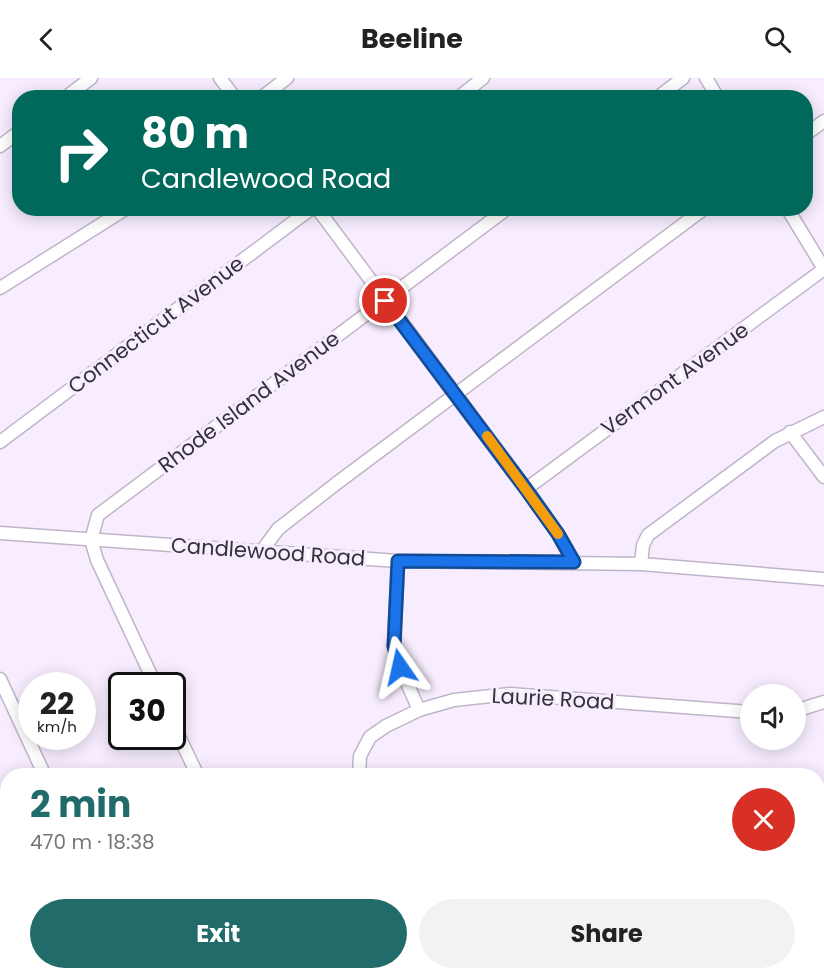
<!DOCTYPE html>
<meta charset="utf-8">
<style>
body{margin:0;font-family:Poppins,sans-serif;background:#f2f2f2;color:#222;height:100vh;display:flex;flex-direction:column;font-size:22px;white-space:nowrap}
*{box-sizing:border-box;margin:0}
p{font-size:20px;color:#767676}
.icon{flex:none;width:33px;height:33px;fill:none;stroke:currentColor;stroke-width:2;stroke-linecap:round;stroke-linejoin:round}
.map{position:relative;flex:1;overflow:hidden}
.details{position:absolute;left:0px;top:690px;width:825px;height:212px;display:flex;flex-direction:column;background:#fff;border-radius:24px 24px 0 0;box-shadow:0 3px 15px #0003}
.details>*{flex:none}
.hud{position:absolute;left:12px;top:12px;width:801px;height:126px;border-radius:24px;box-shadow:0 3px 15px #0003;background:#00695c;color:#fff;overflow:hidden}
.tools{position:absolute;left:740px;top:606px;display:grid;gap:12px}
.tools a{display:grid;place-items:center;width:66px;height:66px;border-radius:50%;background:#fff;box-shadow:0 3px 15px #0003;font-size:30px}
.speed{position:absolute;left:18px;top:594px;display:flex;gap:12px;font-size:30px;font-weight:700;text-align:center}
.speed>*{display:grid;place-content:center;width:78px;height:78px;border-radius:50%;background:#fff;box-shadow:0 3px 15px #0003;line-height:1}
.speed small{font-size:15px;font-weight:400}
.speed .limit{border:3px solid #111;border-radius:9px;background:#fff;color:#111}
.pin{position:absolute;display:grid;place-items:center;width:51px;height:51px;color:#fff;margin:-26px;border:3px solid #fff;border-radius:50%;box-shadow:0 2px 6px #0007}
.me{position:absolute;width:66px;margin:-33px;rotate:349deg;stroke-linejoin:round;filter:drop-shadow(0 0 4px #0008)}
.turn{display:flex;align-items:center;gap:21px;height:126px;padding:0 30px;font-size:27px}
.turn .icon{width:78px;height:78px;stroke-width:2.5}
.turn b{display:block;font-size:42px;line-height:51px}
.round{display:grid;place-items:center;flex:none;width:63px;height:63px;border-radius:32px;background:#f2f2f2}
.head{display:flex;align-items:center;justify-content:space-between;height:102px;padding:0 30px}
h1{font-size:36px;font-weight:700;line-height:45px;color:#216c6a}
.cta{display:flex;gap:12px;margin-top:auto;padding:12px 30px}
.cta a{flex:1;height:69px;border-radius:36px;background:#216c6a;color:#fff;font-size:24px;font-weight:700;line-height:69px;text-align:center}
.cta a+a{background:#f2f2f2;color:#222}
header{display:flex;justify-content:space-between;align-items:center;height:78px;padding:0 30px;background:#fff;font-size:27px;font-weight:700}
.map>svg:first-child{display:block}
.forest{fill:url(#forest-firs)}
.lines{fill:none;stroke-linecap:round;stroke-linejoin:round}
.minor-casing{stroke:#c0b4c9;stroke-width:15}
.minor{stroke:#fff;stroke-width:12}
.route-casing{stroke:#114b97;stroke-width:15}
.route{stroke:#1a73e8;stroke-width:10}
.slow{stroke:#f59e0b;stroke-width:10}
.labels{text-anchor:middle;stroke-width:6;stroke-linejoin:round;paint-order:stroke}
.street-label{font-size:21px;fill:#353139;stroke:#f7edff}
</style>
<header><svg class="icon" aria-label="back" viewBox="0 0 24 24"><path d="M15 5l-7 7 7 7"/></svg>Beeline<svg class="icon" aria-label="search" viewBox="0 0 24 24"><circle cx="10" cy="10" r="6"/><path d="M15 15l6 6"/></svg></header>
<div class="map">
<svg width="824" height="901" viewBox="0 0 824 901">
<defs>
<pattern id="forest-firs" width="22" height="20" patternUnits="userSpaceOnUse" patternTransform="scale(1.5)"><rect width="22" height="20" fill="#d8a7b6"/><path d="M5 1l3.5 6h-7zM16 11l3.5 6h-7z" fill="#b08995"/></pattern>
</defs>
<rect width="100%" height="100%" fill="#f7edff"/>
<path class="forest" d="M149,894H184L206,901H146Z"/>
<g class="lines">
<defs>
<path id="minor" d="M220,0L235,20
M706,0L718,20
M65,20L91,0
M261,20L287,0
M458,20L483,0
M657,20L683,0
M806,56L824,43
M0,68L20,53
M317,130L526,411L558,456L574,485
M787,130L824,191
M0,210L127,130
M790,354L824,399
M0,364L312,130
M526,411L824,191
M0,455L398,483L641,486L824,501
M261,474L278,451L337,405L705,130
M398,483L394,568L400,589L419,632
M641,486L643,467L648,457L775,363L824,339
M0,601L45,698
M156,608L97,482L91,462L98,437L508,130
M795,633L824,624
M172,644L198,698
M359,698L360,678L370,659L386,648L419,632L454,622L510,616L750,634
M818,798L824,800
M0,808L8,811
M236,894L256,901
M289,894L292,901
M447,894L450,901
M662,894L685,901
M83,901L86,894"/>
</defs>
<use href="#minor" class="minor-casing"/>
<use href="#minor" class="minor"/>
</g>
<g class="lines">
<defs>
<path id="route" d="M385,223L526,411L558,456L574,484L398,483L394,568L400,589"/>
</defs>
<use href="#route" class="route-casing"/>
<use href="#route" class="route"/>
<path class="slow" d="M487,358L558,456"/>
</g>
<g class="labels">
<g class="street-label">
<text transform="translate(156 247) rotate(-37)" y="7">Connecticut Avenue</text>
<text transform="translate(675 301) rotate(-36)" y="7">Vermont Avenue</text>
<text transform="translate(249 324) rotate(-37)" y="7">Rhode Island Avenue</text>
<text transform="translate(268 474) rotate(4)" y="7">Candlewood Road</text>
<text transform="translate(553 621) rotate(3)" y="7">Laurie Road</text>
</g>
</g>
</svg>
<div class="tools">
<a><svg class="icon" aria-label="sound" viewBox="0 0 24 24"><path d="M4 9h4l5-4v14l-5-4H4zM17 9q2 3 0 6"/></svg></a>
</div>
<div class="speed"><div>22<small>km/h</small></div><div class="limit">30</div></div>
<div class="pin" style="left:385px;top:223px;background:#d93025"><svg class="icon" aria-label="arrive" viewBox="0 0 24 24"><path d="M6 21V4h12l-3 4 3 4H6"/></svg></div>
<svg class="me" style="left:400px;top:589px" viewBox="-20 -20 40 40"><path d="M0-17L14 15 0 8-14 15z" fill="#1a73e8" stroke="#fff" stroke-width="4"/></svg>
<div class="hud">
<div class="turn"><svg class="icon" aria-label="right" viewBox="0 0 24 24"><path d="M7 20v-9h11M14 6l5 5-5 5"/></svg><div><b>80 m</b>Candlewood Road</div></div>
</div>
<section class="details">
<div class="head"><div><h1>2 min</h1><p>470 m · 18:38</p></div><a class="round" style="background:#d93025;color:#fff"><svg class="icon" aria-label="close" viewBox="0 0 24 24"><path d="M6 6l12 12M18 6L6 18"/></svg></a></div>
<div class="cta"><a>Exit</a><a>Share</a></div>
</section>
</div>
